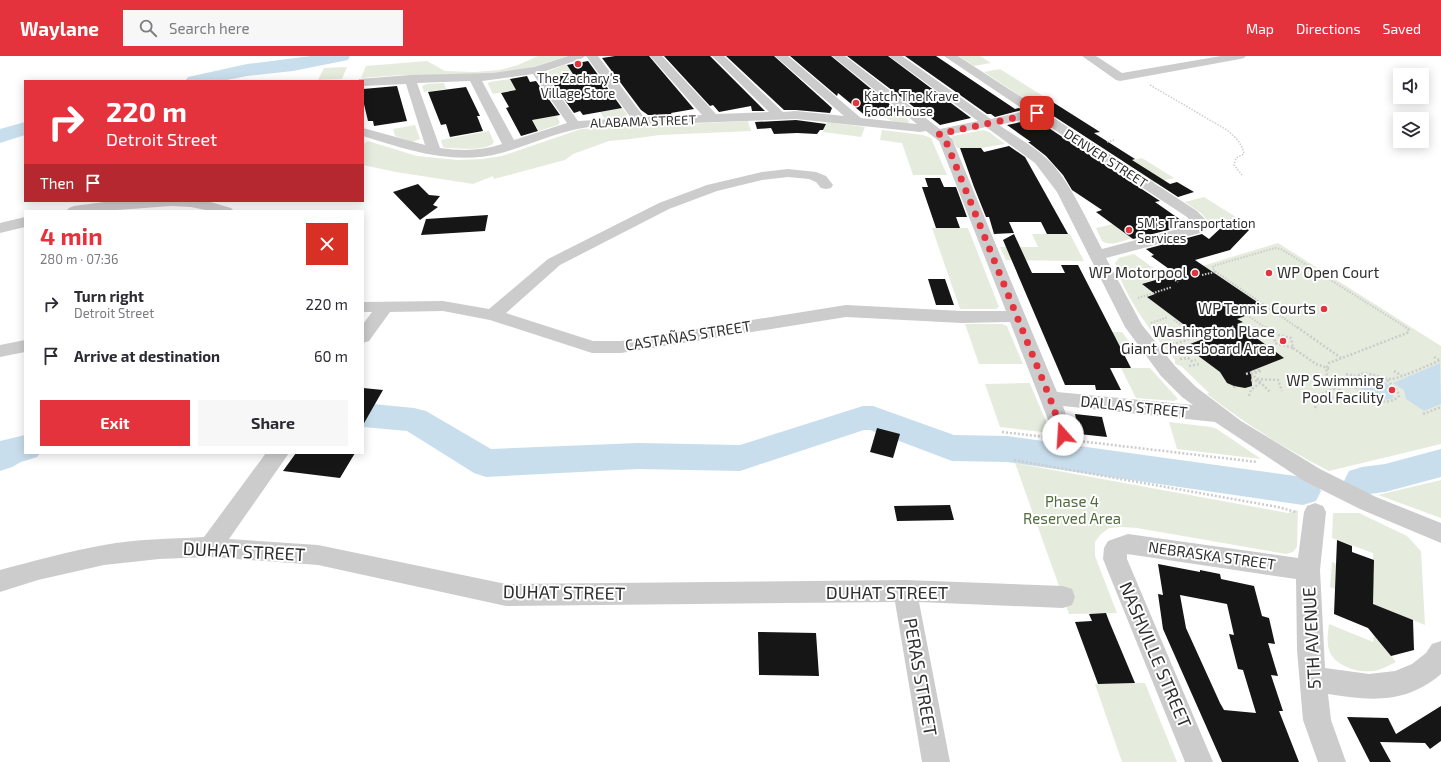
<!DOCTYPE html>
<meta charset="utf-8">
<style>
body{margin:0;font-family:"Exo 2",sans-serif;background:#f7f7f7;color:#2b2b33;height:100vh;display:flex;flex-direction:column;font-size:15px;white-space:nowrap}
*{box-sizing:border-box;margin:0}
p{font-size:13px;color:#7c7c81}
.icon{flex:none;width:22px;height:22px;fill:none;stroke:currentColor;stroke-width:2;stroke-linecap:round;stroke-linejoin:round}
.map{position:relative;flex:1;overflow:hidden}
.panel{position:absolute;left:24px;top:154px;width:340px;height:244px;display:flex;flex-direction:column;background:#fff;border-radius:0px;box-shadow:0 2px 10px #0003}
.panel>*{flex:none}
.hud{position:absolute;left:24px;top:24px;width:340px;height:122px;border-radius:0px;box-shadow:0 2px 10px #0003;background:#e4333d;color:#fff;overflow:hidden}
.tools{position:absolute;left:1393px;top:12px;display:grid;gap:8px}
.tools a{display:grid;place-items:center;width:36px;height:36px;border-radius:0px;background:#fff;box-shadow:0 2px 10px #0003;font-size:20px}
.pin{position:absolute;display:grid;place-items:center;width:34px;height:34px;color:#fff;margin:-17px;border-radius:8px;box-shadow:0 2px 6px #0006}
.me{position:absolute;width:44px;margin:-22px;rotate:341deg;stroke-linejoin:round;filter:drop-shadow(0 0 3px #0008)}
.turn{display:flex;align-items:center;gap:14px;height:84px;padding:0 16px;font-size:18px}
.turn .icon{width:52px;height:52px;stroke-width:2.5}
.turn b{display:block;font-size:28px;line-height:34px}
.then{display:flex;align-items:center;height:38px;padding:0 16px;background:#0003;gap:8px;font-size:15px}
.round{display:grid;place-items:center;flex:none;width:42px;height:42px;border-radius:0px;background:#f7f7f7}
.overview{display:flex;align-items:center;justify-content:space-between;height:68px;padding:0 16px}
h1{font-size:24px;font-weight:700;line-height:30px;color:#e4333d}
.action{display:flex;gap:8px;margin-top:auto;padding:8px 16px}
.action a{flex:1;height:46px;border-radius:0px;background:#e4333d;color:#fff;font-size:16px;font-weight:700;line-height:46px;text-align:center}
.action a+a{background:#f7f7f7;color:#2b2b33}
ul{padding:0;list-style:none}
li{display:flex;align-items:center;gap:12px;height:52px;padding:0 16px}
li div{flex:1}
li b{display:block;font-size:15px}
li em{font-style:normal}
header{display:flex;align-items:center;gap:24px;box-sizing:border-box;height:56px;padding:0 20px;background:#e4333d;color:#fff}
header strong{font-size:19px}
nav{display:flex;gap:22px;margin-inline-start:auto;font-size:14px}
.search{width:280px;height:36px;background:#f7f7f7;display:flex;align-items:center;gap:10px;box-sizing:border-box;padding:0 14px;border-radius:0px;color:#7c7c81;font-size:15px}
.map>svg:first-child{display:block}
.green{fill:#e5ecdd}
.water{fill:#c9deec}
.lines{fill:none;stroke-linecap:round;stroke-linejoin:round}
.river{fill:#c9deec;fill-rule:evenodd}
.building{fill:#161616;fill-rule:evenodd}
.path-far2{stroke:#ccc;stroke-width:1.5;stroke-dasharray:1.5 1.5;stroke-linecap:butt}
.path-far1{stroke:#ccc;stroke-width:2;stroke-dasharray:1.5 1.5;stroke-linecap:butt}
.path{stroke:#ccc;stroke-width:2.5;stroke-dasharray:2 2;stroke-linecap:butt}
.minor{fill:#ccc;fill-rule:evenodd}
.route{stroke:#e4333d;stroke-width:7;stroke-dasharray:0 12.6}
.poi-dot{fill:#e4333d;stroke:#fff;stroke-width:1.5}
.labels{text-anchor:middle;stroke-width:4;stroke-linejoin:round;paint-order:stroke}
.far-poi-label{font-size:13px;fill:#2f2f2f;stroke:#fff;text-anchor:start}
.far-street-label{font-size:13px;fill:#2f2f2f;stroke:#fff}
.poi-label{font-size:15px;fill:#2f2f2f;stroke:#fff;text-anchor:end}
.street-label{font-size:15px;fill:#2f2f2f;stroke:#fff}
.park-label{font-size:15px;fill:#516b3c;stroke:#fff}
.near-street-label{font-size:18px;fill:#2f2f2f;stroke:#fff}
</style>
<header>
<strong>Waylane</strong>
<div class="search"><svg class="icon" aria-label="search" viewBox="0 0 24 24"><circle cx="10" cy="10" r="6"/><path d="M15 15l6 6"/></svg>Search here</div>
<nav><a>Map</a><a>Directions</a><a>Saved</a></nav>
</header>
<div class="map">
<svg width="1441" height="706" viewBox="0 0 1441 706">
<rect width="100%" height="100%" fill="#fff"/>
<path class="green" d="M538,0H567L533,11L504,17L480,19H402L361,22L366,10L427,5L445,15L474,16L500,14L518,9Z
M959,0H980L991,7L974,10Z
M566,8L573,18L552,22L549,17V15Z
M347,11L342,23L318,24L324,12Z
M1000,13L1051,45L1034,49L984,16Z
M510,23L516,34L493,38L488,28L489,26Z
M444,27L446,33L424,36L422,30L427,28Z
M622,52L627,58L625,62L605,63L600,56Z
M897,55L909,65L910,66C900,70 888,64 880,58Z
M556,60L560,66L558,69L539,75L532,64Z
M748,65L751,75L660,79L631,83L609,85L573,98L565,104L494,123L493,120L473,128L396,116L363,109V88L368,85L417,100L457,104L482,103L502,100L581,73Z
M827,66L865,71L861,81L823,76Z
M415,69L420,83L412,86L395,80L393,73Z
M882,74L923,79L931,82L947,119H913L902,87L880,84Z
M983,74L989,76L1005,88L981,92H957L951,82L953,80Z
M489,75L494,86C487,96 459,92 447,92L443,91L441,84Z
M1142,102L1174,122L1154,127L1123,106Z
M1204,141L1239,163L1212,169L1201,157L1185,146Z
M1113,168L1132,182C1122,185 1111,191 1102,185L1096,172Z
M932,172H968L999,251L996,253H960Z
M1032,178H1070L1084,205L1006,204L1000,191H1038Z
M1278,187L1441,290V388L1329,415C1286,393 1245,368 1207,338L1209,337L1181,310L1175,308V304C1151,276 1126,244 1115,207L1119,202L1134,198L1166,221Z
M965,268H1002L1007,270L1023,308H979Z
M1078,276H1122L1134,292H1085Z
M1121,312H1150L1178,343L1174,345L1136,342Z
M1030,327V328L1051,377L1000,371L985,328Z
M1169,366L1211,371L1217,373L1261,403L1177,393Z
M1015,407L1288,457L1298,454L1297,491L1293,496L1286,498L1137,472L1122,471L1109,472L1101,478L1095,486V500L1117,557L1069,558Z
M1441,424V462L1378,439Z
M1333,457H1359L1407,480L1421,495L1425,569L1330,531L1332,506L1374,521L1373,497L1332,482Z
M1329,568L1373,586L1374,579L1396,606C1388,610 1381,614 1373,615C1356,617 1331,609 1328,590C1327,583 1328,575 1329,568Z
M1145,627L1177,706H1122L1095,628Z"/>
<path class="water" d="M1440,307L1441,348L1424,355L1406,343L1404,334L1393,327Z
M1365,320C1376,321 1388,325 1394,335L1393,342C1381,347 1361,339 1357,326L1360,321Z"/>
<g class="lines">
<path class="river" d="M311,0H350L348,4L293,15L247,20L222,25H185L188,21L247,8Z
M25,66V79L0,87V73Z
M363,347L414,352L426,355L491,393L638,387L740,389L863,350H873L954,379L1007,380L1303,421L1316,425L1321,435L1316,445L1303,449L1007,406L952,405L870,374H864L740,415L638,413L486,421L474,417L407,375L363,371Z
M25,379V397H40L37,401L21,406L12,411L0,415V385Z
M1441,393V421L1385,436L1362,439L1349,435L1344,425L1349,415L1362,411L1385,408Z"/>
</g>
<path class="building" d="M615,0H649L694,53L671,57L672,59H648L641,54L602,2Z
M664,0H710L765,55H752L751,50L719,56L713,49L710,50Z
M726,0H774L832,52L830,57L796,54H784Z
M790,0H831L898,55L867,61L838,37L837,40Z
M847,0H888L971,62L940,69L917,51H914Z
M905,0H936L1015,53L1019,52L1022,54L995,61L991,58H987Z
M588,5L622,52L583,59L580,55L574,57L549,22L573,18L567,9Z
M527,20L530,26L536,25L560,59L532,64L538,75L521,80L506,52L509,51L501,37L516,34L510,23Z
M397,30L407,65L374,70L373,65H368L363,44V33Z
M466,31L480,60H477L483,75L450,81L446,68L441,69L428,36Z
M1051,45L1100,76L1094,77L1135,103L1132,104L1170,128L1177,126L1194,136L1178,141L1035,48Z
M1035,63L1160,145L1155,146L1188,169L1133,183L1096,156L1102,154L1072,134L1063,119L1046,100L1028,86H1031L1007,69Z
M796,64L826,68L823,74H820L817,78L797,77L774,78L771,72L757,73L755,66Z
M1009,90L1025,101L1068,178H1047L1041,166H1009L1014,177L994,178L989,161H986L974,131L960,92H981L984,96Z
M925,122H940L944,131H956L967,161H956L960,172H936L922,131H928Z
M418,128L429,139L440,140L433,149L438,151L420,164L393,136Z
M488,159L485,175L421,179L426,163Z
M1225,168L1250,173L1230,194L1195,204L1266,252L1237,263L1243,266L1237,268L1284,302L1251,315L1252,330L1245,332L1234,330L1227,327L1220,316L1185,290L1203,283L1147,241L1155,238L1142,228L1176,218L1151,200L1154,199L1146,193L1202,178L1209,183Z
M1014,178L1032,217H1065L1061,209H1078L1131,312H1110L1121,334H1096L1095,329H1065L1003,184Z
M928,223H945L954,249H936Z
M363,332L383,334L363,369Z
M1075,358L1102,361L1107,381L1079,378Z
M877,372L900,378L893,402L870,396Z
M296,397H355L340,422L283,415Z
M950,449L954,464L897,465L894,450Z
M1337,484L1352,490V496L1374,504L1373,548L1413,564L1414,594L1391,600L1368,572L1334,558Z
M1158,508L1200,516V514L1220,518L1221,523L1254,530L1262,560L1269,562L1275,588L1268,587L1278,620L1271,619L1283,655H1279L1299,706H1222L1163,573L1158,538L1163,539ZM1180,539L1227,548L1234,579L1229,578L1238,613L1243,614L1256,657L1224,654L1220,647L1186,572Z
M1106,557L1109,565L1135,627L1098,628L1075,566L1092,565L1089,558Z
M758,576L816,577L819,620L759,619Z
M1441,650V685L1430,693L1425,687L1380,686L1391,706H1370L1347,661L1388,662L1396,678Z"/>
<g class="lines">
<path class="path-far2" d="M1150,29L1227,74C1235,81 1242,87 1244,98L1236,102L1234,109L1242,119
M1107,86L1114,84"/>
<path class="path-far1" d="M1217,171L1224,173
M1202,219L1215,216
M1174,221L1172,222L1178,226
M1138,242L1172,231
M1247,259L1266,272
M1174,264L1186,272
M1151,267L1168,261
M1232,270L1234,272
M1298,272L1216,216L1213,213V210L1275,192L1281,193L1407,272"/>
<path class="path" d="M1184,271L1196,280
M1265,271L1274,278
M1297,271L1341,302
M1274,278L1291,282L1293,292L1275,287Z
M1168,288L1178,287L1214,274
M1293,292L1316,308L1330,313
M1191,299L1194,297
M1434,301L1439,304
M1180,303L1188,302L1191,305L1196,304
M1189,310L1200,308
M1394,315L1402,320
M1246,318L1259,314L1261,315L1252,318L1270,336
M1346,318L1355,320
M1257,323L1278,324L1282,335
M1251,324L1261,326
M1387,324L1397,334L1399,340C1389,351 1365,344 1357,333C1355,330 1354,327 1353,324C1364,310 1377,323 1391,323C1402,322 1428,309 1439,305L1441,306
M1234,330L1235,334
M1343,337C1333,329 1321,320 1329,307L1407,277L1409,274L1405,271
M1249,340L1251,334L1261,326
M1303,342L1310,343L1336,332
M1315,352L1317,348L1343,337
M1423,358L1441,351
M1002,376L1046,381
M1079,385L1257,406
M1014,404L1278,451L1296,456"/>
<path class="minor" d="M568,0H585L583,2L543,16L578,65L631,62L586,0H598L644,61L702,59L650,0H662L716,58L769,56L712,0H724L783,56L796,55L844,60L775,0H788L861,62L917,68L832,0H845L940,73L978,65L889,0H902L991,63L1026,55L944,0H958L1197,155L1209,167C1207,173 1205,175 1200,177L1106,202L1142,269L1175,310L1196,331L1241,365L1320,413L1376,441L1441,467V487L1360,453L1304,425L1215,366L1063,350L1073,379L1070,384L1063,387L1056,384L1010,266L962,267L846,261L621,297H592L490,264L443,255L390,256L369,285L363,287V268L372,256H363V246L443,245L489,253L548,203L659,147L707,129L762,116L788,113L816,116L826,120L833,129L831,132L826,133L821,132L816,126L809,123L788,121L762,124L717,135L669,153L560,209L506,257L593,285H621L846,249L962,255H1006L939,85L926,75L920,76L796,63L589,71C558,75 531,89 501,97C454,110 408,94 363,80V72L425,89L406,28L363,30V25H358L359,23L410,19L493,17L534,11ZM533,18L567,67L514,84L482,25ZM470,25L502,88C482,95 461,95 440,92L417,27ZM1035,61L1187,161L1193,169L1102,193C1087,165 1069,122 1045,101C1031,89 1014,79 999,69ZM986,71L1035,107L1057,136L1125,271L1161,320L1182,341L1193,349L1057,336L952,83L948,79Z
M1082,0H1096L1122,17L1221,0H1246L1244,2L1240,3L1120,25L1116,24Z
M112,145H207L231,152L234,155H210L191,151L171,150L104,155H66L69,152L74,150Z
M25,161V171L0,177V167Z
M25,284V296L0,301V289Z
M266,397H289L229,483L318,489L506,528L905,524L1063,530L1072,533L1075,541L1072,549L1063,552L919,546L950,706H922L895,546L506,550L318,509L210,501L159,503L104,509L38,524L0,536V514C34,505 69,495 104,489C136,483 170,483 204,481Z
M1315,447L1323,450L1326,456L1320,514L1325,612L1369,618L1395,615L1412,608L1426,597L1432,588L1441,585V618C1406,648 1371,645 1328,638L1331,664L1346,706H1318L1303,664L1297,594L1296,523L1127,498V503L1213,706H1185L1103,503L1104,492L1108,485L1128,478L1298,502L1304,456L1307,450Z"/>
</g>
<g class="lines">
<path class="route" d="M1037,57L939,78L945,83L1050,342L1063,379"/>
</g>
<g class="poi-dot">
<circle cx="578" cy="8" r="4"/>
<circle cx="856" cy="47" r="4"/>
<circle cx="1129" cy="174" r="4"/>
<circle cx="1195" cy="217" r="4"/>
<circle cx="1269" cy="217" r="4"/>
<circle cx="1324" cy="253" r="4"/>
<circle cx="1283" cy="285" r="4"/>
<circle cx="1392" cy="334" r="4"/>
</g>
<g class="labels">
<g class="far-poi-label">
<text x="578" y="27" text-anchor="middle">The Zachary's<tspan x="578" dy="15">Village Store</tspan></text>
<text x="864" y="45">Katch The Krave<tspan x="864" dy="15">Food House</tspan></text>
<text x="1137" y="172">5M's Transportation<tspan x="1137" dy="15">Services</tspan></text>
</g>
<g class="far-street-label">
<text transform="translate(643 65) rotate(-2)" y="5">ALABAMA STREET</text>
<text transform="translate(1106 102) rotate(33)" y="5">DENVER STREET</text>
</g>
<g class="poi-label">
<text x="1187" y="222">WP Motorpool</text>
<text x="1277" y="222" text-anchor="start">WP Open Court</text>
<text x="1316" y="258">WP Tennis Courts</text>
<text x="1275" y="281">Washington Place<tspan x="1275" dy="17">Giant Chessboard Area</tspan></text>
<text x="1384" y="330">WP Swimming<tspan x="1384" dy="17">Pool Facility</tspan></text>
</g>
<g class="street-label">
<text transform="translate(688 280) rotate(-9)" y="5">CASTAÑAS STREET</text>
<text transform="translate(1134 351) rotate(6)" y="5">DALLAS STREET</text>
<text transform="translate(1212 500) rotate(8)" y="5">NEBRASKA STREET</text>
</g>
<g class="park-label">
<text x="1072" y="451">Phase 4<tspan x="1072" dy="17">Reserved Area</tspan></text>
</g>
<g class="near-street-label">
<text transform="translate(244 496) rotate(3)" y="6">DUHAT STREET</text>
<text transform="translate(564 537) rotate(1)" y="6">DUHAT STREET</text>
<text x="887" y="543">DUHAT STREET</text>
<text transform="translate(1312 582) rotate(-93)" y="6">5TH AVENUE</text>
<text transform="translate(1155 599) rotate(67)" y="6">NASHVILLE STREET</text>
<text transform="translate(920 621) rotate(80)" y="6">PERAS STREET</text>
</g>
</g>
</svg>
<div class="tools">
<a><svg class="icon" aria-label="sound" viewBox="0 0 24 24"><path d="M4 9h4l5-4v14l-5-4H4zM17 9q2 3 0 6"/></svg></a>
<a><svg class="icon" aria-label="layers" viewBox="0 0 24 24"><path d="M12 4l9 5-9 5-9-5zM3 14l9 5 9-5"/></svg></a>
</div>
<div class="pin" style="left:1037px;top:57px;background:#d93025"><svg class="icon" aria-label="arrive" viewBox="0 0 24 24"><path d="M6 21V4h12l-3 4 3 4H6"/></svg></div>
<svg class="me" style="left:1063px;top:379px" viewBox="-20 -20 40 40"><circle r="19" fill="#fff"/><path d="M0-13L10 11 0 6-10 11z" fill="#e4333d"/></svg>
<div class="hud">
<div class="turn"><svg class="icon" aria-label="right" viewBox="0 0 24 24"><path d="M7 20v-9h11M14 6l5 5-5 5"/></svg><div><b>220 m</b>Detroit Street</div></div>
<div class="then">Then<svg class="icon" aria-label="arrive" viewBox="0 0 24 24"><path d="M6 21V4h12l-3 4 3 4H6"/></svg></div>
</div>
<section class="panel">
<div class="overview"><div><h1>4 min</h1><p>280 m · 07:36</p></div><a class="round" style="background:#d93025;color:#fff"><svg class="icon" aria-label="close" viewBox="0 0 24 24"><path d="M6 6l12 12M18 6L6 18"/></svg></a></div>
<ul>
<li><svg class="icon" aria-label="right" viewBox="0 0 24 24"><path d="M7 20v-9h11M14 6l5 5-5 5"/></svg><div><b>Turn right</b><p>Detroit Street</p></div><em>220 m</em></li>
<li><svg class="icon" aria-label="arrive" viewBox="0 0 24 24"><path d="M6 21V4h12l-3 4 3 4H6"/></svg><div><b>Arrive at destination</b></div><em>60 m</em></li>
</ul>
<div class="action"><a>Exit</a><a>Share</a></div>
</section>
</div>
